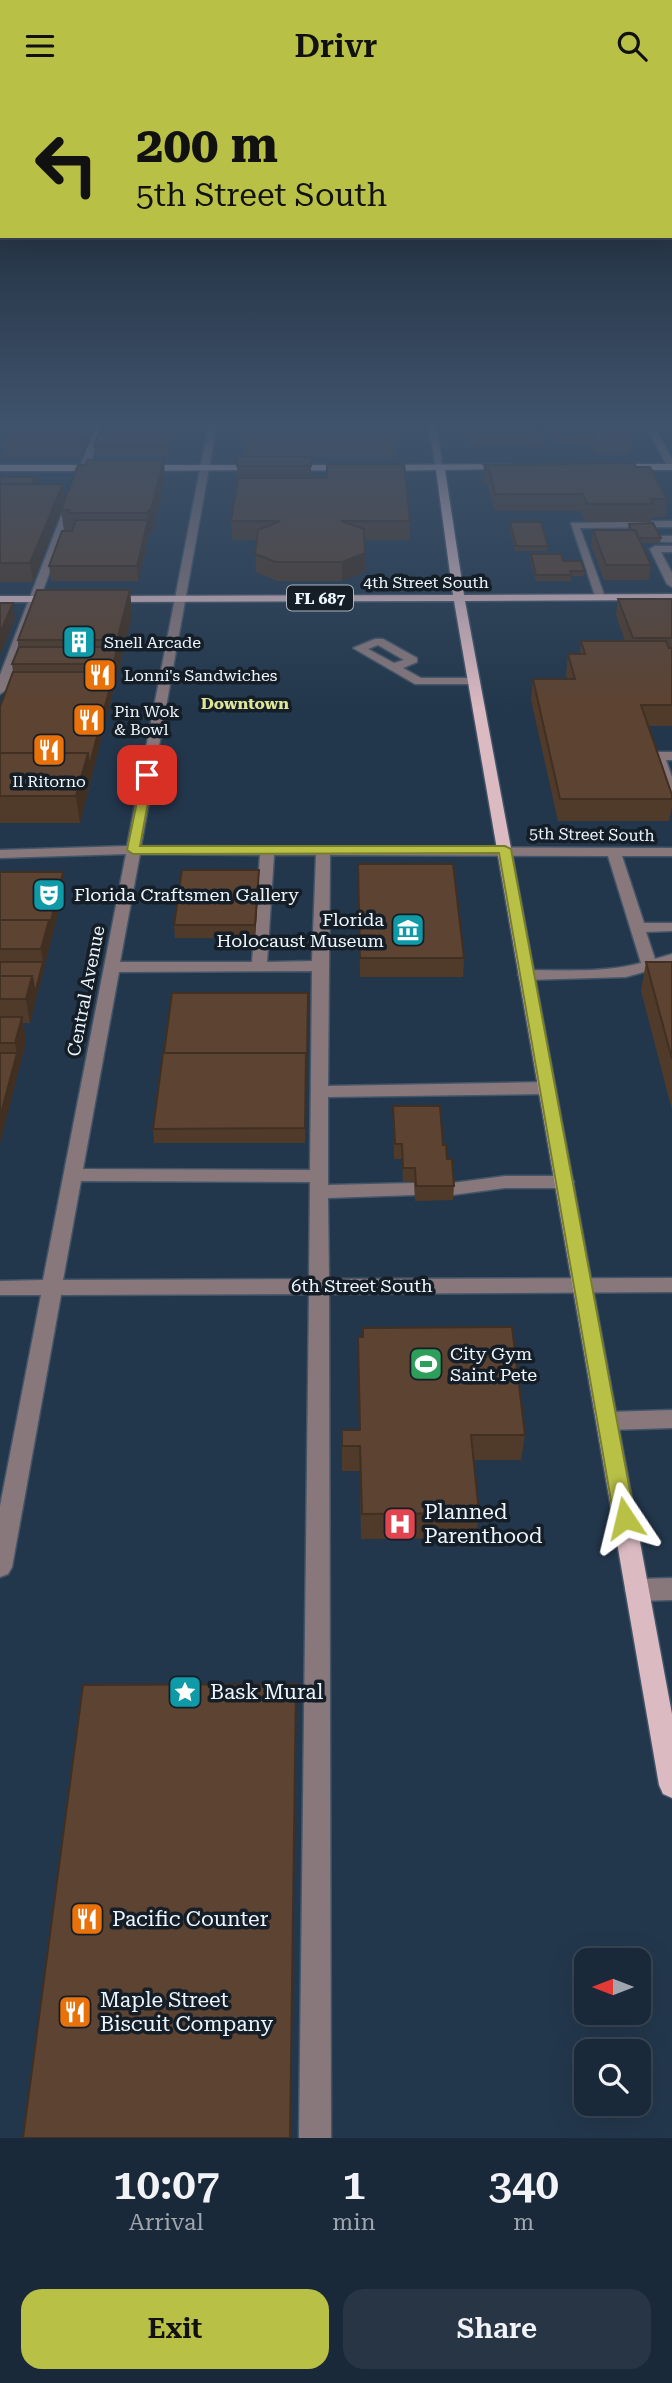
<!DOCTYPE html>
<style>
body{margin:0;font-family:"Roboto Serif",serif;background:#273544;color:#f1f3f6;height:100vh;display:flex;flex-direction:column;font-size:26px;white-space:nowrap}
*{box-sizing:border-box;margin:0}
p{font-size:23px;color:#9fa6ae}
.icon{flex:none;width:38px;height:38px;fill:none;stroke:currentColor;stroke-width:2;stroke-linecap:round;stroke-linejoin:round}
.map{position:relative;height:2047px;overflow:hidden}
.drawer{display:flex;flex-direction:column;background:#1a2939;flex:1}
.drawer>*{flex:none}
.banner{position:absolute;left:0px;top:0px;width:672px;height:147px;box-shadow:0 7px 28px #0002,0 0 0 2px #384553;background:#b9c046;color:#111;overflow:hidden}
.needle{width:46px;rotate:270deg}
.tools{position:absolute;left:574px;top:1857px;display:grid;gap:14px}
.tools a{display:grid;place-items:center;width:77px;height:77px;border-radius:14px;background:#1a2939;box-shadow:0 7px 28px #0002,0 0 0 2px #384553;font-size:35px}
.pin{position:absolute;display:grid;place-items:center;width:60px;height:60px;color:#fff;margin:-30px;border-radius:14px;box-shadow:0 4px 10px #0006}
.me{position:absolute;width:77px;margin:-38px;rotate:350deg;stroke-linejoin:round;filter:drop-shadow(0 0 5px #0008)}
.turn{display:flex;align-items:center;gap:24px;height:147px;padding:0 21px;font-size:32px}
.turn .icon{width:91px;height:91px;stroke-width:2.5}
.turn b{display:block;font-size:49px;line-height:60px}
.eta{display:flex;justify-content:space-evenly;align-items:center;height:119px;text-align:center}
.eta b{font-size:42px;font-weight:600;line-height:49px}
.cta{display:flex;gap:14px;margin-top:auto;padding:14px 21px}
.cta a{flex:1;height:80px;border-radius:21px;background:#b9c046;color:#111;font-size:28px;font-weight:600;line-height:80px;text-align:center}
.cta a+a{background:#273544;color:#f1f3f6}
header{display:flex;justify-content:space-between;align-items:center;height:91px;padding:0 21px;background:#b9c046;color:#111;font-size:32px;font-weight:600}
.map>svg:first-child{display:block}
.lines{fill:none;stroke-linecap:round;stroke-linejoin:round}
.minor-casing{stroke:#435568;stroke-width:3}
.major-casing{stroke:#435568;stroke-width:3}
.minor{fill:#88787c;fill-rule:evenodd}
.major{fill:#dbbac2;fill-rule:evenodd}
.wall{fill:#503a2a}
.shaded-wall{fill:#412f22}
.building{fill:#5d4331;stroke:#412f22;stroke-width:2}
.route{fill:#b9c046;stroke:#787d2e;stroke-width:2}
.labels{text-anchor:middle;stroke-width:7;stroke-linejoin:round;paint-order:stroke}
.far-street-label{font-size:16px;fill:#edf5fd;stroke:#151e27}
.shield{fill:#151e27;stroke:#acb4bd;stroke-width:2}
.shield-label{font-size:16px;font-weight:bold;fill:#edf5fd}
.far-poi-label{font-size:16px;fill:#edf5fd;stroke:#151e27;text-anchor:start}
.far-neighbourhood-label{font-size:16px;font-weight:bold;fill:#dfe698;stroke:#151e27}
.poi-label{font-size:18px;fill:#edf5fd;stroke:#151e27;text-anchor:start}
.street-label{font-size:18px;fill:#edf5fd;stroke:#151e27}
.near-poi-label{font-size:21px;fill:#edf5fd;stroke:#151e27;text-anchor:start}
</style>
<header><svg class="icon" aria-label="menu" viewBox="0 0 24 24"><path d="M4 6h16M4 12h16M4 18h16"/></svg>Drivr<svg class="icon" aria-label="search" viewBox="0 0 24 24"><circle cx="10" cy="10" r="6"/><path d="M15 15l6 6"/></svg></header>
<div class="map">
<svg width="672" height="2047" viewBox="0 0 672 2047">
<rect width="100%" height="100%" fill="#23374c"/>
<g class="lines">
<defs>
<path id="minor" d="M97,332H105L6,599L0,603V584Z
M209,332H217L141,755L672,757V765H622L644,832H672V840L646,841L655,868L672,863V873L626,886L526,889L518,884L526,879C564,879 604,882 641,872L608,765L330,764L328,995L547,991L556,997L547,1003L328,1006V1094L414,1092L421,1093L423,1098L421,1103L414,1104L328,1107L329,1188L672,1187V1201L329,1203L331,2047H299L309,1203L61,1204L12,1476L8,1483L0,1486V1415L41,1204H0V1190L43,1189L126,763L0,767V759L127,755ZM140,763L260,764L252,871H120ZM274,764H316L312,870L267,871ZM312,880L310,1079L83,1078L119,881ZM81,1090L310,1091L309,1188L63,1189Z
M428,332H436L443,379L436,377Z
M644,332H652L672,368V379L668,376Z
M672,430V436L580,437L605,506L596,508L571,432Z
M637,445H672V451L634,450V446Z
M655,455H672V461H661L672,482V496L667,493L650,458Z
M375,548H383L417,567V571L403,577L421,587H474L480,590L474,593H415L353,557ZM378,554L404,569L394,572L368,558Z
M658,661H672V669H666L672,686V708L665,704L652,665Z
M505,1085H565L572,1087L574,1091L572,1095L565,1097H505L452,1104L445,1103L443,1098L445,1093L452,1092Z
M672,1319V1337L608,1339L600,1336L597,1330L600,1324L608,1321Z
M672,1487V1509L637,1510L629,1507L625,1499L629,1491L637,1488Z"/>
<path id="major" d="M507,373L510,374V378L445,379L464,504L672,503V509L465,510L672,1623V1707L663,1703L659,1694L454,510L109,511L104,508L109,505L453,504L436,379L381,380L377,377L381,374Z
M672,373V379H626L622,376L626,373Z
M0,374H101L105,377L101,380H0Z
M259,374L262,375V379L140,380L136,377L140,374Z
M350,374L353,375V379L287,380L283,377L287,374Z
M0,505H56L61,508L56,511H0Z"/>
</defs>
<use href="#minor" class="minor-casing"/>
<use href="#major" class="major-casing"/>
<use href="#minor" class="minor"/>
<use href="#major" class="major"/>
</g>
<path class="wall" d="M97,332L82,367H6L3,350Z
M103,332H177L169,365H95L94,355Z
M243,332H394L396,350V366H311V387L410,430L409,449H364L365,481L342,490H277L256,481L255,463L257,449H232L231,430L237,389V375L244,366V349L245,338H244Z
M464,332H540L543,338L541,355H470Z
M546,332H622L631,350L629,364H595L591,355L555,352Z
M484,374L636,376L667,408L665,426H651V431H585L581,420H494L488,395L482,391Z
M0,386H35L36,391L35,393H63L65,410L165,390L153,440L149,444L138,490H51L49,475L64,440L61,419L33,491H0Z
M510,431L548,455L547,460H515L509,436Z
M629,433L661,447L660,452H641L651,474L649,489H604L591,454L593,439H628Z
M531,463L563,470L585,480L584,485H571V490H536L530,468Z
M130,499L132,525L80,732H0V616L13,581L12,573L18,556V549Z
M618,508H672V635H648L672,704V715L669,730H558L531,609L533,588H568L566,584L568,563H580L581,550H625L616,524Z
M358,773L464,867L463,886H360Z
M0,781L65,794L30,932H23L26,950L0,1052Z
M259,792L255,847H175L174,834Z
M646,871H672V1019L641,900Z
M308,902L305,1052H154L153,1038Z
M393,1015L443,1054L454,1095L453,1109L415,1110L414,1091H403L402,1068H394Z
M358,1246L525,1344L521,1369H474L479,1422L476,1447L361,1448L360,1380H342V1339H359Z"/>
<path class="shaded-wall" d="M89,332H97L82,367L80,351Z
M174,332H177L169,365L168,355Z
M164,369L165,390L153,440L149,444L138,490L137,475L148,429L147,422Z
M63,393L65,411L33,491L30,472Z
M365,462V481L342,490V471Z
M130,499L132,525L80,732L76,705L88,662L114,581L113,573L118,556L117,549Z
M13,512L15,528L0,564V542Z
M259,779V792L255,847V834Z
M63,781L65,794L30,932L26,908L32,885L43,871L41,858Z
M22,926L26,950L0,1052V1026L17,962L15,952Z"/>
<path class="building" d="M14,332H89L80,351L3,350Z
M103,332H174L168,355H94Z
M246,332H394L396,350L244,349Z
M469,332H540L543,338L471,339Z
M553,332H622L631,350H596L592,341L556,339Z
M238,366H311V375H237Z
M87,369H164L151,418L147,422H68L69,419H61L78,374H85Z
M634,372L636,376H650L667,408H650L653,413H587L583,403H495L489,378L484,374Z
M327,373H404L410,430H341L364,438L365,462L342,471H276L255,463L258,439L280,430H231L238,387H327Z
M0,386H35L32,393H0Z
M0,393H63L30,472H0Z
M76,429H148L137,475H49L62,440H72Z
M510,431H541L548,455H516Z
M653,432L661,447H639L635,439H631L629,433Z
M593,439H635L651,474H606Z
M531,463H561L563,470H581L585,480H570L571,484H536Z
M37,499H130L117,549H18Z
M618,508H672V547H633Z
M0,512H13L0,542Z
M581,550H666L669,557H672V614H641L672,704V708H560L533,588H575L568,563H585Z
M19,556H118L113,573H12Z
M13,581H114L89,676L88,662H0V616Z
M0,662H88L76,705H0Z
M358,773H453L464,867H360Z
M182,779H259L255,834H174Z
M0,781H63L50,834L49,829H0Z
M0,829H49L41,858H0Z
M0,871H43L35,902L32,885H0Z
M646,871H672V968Z
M0,885H32L26,908H0Z
M172,902H308L307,969L306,962H164Z
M0,926H22L15,952H0Z
M0,962H17L0,1026Z
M163,962H306L305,1037L153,1038Z
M393,1015H440L443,1054H446L447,1068H452L454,1095H416L415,1077H403L402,1053H395Z
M512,1236L525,1344H471L479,1422L362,1423L360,1355H342V1339H360L358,1246H363V1237Z
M296,1593L290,2047H23L83,1594Z"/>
<linearGradient id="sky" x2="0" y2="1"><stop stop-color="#131e2a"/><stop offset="0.54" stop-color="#3f536c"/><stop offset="1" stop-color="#3f536c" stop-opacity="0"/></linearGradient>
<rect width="672" height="618" fill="url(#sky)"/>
<path class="route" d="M143,682L153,684L140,755H505L511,758L635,1427L632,1434L625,1436L618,1434L614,1427L499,762L133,763L127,759Z"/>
<defs>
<symbol id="building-square" viewBox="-11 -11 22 22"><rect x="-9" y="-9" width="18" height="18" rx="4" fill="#0f9aa8" stroke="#151e27"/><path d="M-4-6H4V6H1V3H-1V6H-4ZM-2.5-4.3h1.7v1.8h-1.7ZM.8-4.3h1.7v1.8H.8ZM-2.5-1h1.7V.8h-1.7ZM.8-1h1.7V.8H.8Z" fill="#fff"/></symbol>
<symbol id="restaurant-square" viewBox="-11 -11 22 22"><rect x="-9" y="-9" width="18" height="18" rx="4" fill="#e8710a" stroke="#151e27"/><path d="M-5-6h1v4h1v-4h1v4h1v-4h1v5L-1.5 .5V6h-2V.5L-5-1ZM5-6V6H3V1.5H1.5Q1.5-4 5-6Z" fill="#fff"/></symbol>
<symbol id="theatre-square" viewBox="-11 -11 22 22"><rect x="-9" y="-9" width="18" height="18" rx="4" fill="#0f9aa8" stroke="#151e27"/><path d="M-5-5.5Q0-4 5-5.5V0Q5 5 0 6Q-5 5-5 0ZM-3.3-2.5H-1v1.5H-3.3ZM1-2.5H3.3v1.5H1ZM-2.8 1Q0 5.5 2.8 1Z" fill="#fff"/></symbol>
<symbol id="museum-square" viewBox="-11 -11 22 22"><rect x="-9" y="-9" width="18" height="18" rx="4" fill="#0f9aa8" stroke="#151e27"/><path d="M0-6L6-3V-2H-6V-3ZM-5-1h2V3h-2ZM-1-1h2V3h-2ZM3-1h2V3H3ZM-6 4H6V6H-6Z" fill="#fff"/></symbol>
<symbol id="stadium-square" viewBox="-11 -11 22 22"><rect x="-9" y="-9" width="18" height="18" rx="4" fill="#2e9e5b" stroke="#151e27"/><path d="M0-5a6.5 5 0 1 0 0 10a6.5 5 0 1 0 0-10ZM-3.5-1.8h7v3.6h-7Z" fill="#fff"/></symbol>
<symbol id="hospital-square" viewBox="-11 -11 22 22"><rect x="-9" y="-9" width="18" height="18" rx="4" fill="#e0444e" stroke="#151e27"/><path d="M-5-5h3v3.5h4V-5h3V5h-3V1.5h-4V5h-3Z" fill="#fff"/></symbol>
<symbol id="sight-square" viewBox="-11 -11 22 22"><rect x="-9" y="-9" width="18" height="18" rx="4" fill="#0f9aa8" stroke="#151e27"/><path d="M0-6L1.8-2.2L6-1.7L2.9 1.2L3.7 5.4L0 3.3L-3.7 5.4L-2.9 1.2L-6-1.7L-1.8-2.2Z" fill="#fff"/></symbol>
</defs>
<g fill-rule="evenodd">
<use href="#building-square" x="60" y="532" width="38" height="38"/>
<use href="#restaurant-square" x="81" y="565" width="38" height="38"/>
<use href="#restaurant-square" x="70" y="610" width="38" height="38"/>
<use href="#restaurant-square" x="30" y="640" width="38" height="38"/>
<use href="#theatre-square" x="30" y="785" width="38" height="38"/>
<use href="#museum-square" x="389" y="820" width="38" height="38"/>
<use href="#stadium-square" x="407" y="1254" width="38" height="38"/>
<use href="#hospital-square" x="381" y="1414" width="38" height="38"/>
<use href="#sight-square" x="166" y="1582" width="38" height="38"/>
<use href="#restaurant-square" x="68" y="1809" width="38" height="38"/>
<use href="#restaurant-square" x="56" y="1902" width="38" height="38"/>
</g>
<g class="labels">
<g class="far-street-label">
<text x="426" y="497">4th Street South</text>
<text transform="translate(592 743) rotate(1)" y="6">5th Street South</text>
</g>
<rect class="shield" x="287" y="494.5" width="66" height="25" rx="5"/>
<g class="shield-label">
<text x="320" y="513">FL 687</text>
</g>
<g class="far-poi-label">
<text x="104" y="557">Snell Arcade</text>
<text x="124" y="590">Lonni's Sandwiches</text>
<text x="114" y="626">Pin Wok<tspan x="114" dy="18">&amp; Bowl</tspan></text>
<text x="49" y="696" text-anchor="middle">Il Ritorno</text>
</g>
<g class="far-neighbourhood-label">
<text x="245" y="618">Downtown</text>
</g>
<g class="poi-label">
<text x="74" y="810">Florida Craftsmen Gallery</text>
<text x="384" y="835" text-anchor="end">Florida<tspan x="384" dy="21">Holocaust Museum</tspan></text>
<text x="450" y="1269">City Gym<tspan x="450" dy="21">Saint Pete</tspan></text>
</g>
<g class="street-label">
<text transform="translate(86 900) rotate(-79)" y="6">Central Avenue</text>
<text x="362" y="1201">6th Street South</text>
</g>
<g class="near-poi-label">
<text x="424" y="1428">Planned<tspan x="424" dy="24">Parenthood</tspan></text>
<text x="210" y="1608">Bask Mural</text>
<text x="112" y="1835">Pacific Counter</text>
<text x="100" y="1916">Maple Street<tspan x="100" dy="24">Biscuit Company</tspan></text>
</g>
</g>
</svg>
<div class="tools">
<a><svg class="needle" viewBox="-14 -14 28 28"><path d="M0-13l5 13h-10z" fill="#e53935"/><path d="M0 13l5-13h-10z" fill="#9fa6ae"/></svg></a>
<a><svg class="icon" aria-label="search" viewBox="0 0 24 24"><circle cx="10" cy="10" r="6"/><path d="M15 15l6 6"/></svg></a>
</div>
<div class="pin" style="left:147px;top:684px;background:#d93025"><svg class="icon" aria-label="arrive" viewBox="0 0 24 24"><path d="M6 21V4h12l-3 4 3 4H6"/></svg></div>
<svg class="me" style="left:625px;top:1427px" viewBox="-20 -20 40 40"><path d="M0-17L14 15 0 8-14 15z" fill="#b9c046" stroke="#fff" stroke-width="4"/></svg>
<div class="banner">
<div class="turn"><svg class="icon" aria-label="left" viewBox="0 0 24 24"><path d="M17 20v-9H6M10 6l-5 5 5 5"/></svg><div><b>200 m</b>5th Street South</div></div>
</div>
</div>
<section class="drawer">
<div class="eta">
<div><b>10:07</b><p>Arrival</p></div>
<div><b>1</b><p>min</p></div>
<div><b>340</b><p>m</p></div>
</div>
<div class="cta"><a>Exit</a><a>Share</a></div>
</section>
